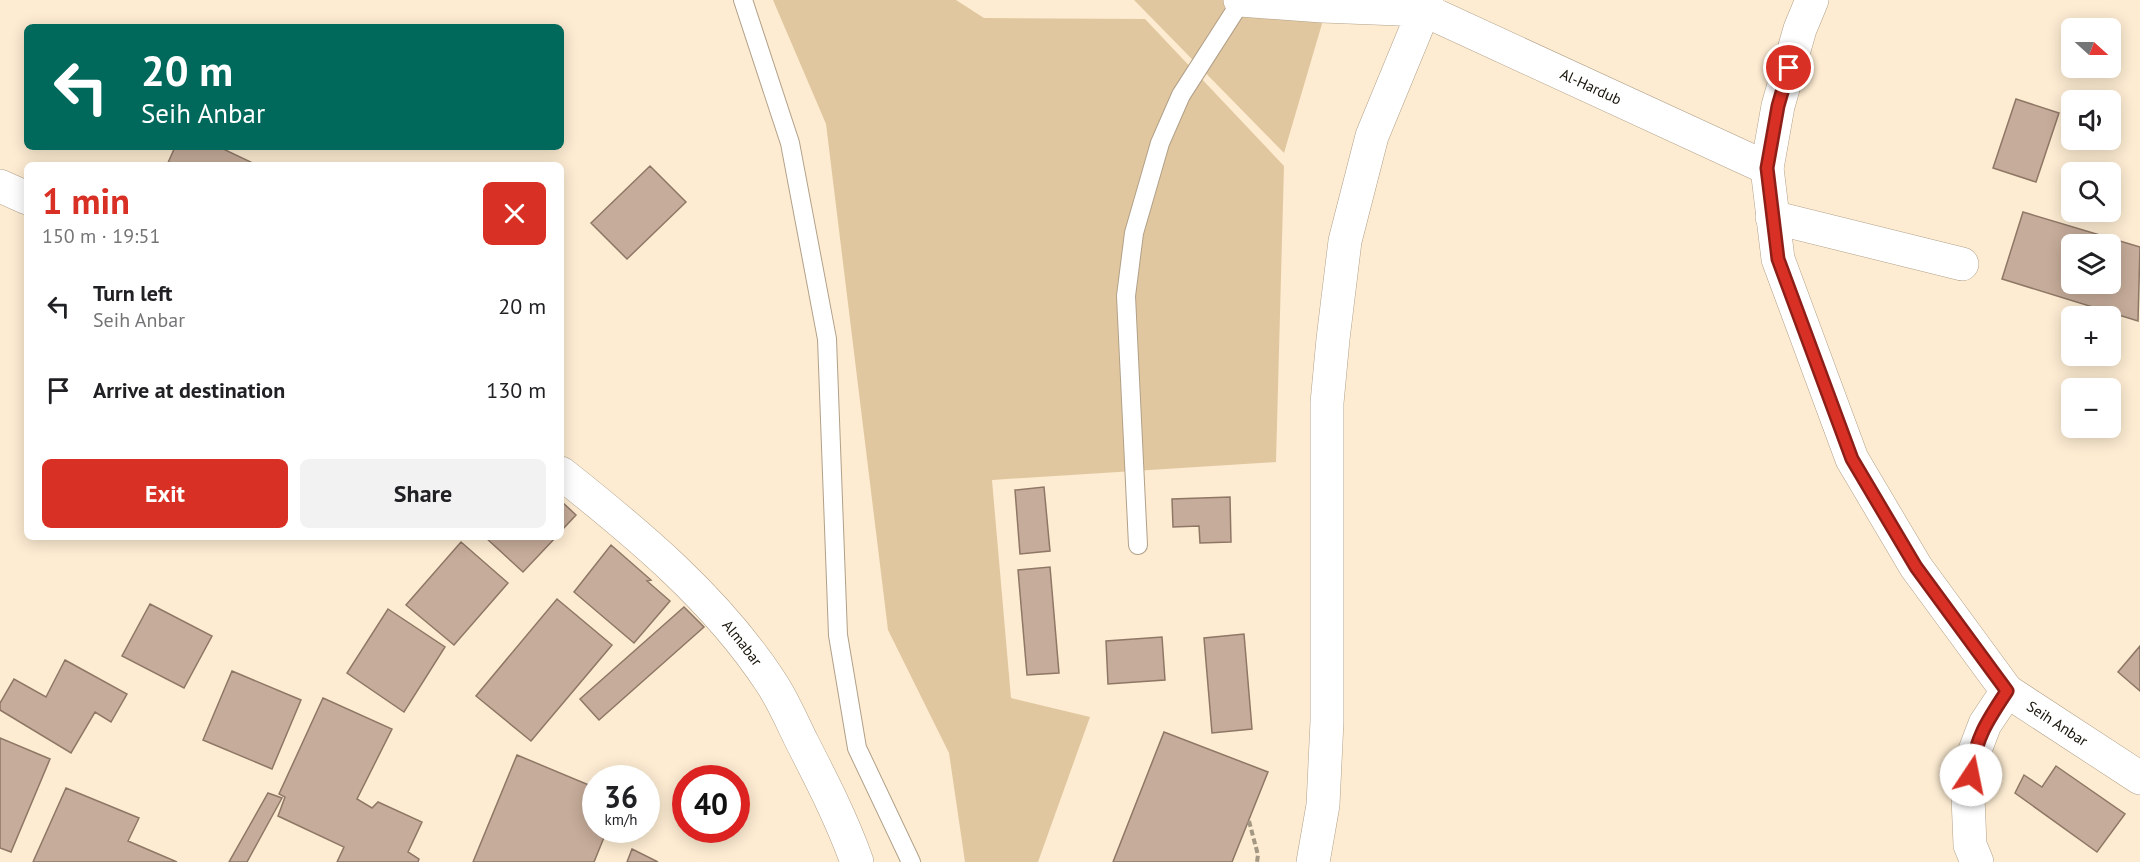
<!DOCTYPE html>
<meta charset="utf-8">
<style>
body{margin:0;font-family:"PT Sans",sans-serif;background:#f2f2f2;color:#202124;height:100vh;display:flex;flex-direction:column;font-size:22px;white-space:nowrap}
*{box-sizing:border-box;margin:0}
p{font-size:20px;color:#757577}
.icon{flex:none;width:33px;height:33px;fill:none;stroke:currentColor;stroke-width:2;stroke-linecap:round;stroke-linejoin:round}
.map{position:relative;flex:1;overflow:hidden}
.panel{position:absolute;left:24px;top:162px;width:540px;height:378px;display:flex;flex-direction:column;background:#fff;border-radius:9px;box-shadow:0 3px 15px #0003}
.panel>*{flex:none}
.hud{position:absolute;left:24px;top:24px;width:540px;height:126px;border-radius:9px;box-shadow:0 3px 15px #0003;background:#00695c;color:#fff;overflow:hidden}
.needle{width:39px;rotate:111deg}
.fabs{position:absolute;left:2061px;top:18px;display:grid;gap:12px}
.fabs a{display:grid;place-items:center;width:60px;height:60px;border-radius:9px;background:#fff;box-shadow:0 3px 15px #0003;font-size:30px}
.speed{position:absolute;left:582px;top:765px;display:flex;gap:12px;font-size:30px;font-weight:700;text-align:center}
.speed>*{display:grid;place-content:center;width:78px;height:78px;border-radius:50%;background:#fff;box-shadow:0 3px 15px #0003;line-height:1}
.speed small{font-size:15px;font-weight:400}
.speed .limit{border:9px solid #d22;background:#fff;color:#111}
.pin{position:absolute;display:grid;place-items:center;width:51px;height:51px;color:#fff;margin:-26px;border:3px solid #fff;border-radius:50%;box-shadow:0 2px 6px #0007}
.me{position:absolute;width:66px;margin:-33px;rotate:11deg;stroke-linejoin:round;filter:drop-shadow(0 0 4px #0008)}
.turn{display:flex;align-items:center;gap:21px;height:126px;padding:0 18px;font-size:27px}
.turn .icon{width:78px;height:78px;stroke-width:2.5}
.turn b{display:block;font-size:42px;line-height:51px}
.round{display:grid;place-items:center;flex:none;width:63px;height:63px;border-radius:9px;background:#f2f2f2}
.summary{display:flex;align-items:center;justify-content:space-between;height:102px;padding:0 18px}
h1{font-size:36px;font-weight:600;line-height:45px;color:#d93025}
.cta{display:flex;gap:12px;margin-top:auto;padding:12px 18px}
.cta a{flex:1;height:69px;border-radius:9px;background:#d93025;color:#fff;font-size:24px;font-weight:600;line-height:69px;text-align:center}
.cta a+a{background:#f2f2f2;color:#202124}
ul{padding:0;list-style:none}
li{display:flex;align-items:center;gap:18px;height:84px;padding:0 18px}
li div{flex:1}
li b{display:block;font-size:22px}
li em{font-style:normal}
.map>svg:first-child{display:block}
.green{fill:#e1c79f}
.building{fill:#c6ac9a;stroke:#8f7766;stroke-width:1.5;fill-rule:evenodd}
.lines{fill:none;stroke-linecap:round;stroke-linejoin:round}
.service-casing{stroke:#b1a088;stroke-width:20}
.minor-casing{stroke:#b1a088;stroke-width:34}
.tertiary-casing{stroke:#b1a088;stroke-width:34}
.path{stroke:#a49884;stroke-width:4;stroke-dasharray:6 3;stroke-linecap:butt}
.service{stroke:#fff;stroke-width:18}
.minor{stroke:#fff;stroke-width:33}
.tertiary{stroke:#fff;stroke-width:33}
.route-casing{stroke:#8d1f18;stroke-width:15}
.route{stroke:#d93025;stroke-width:10}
.labels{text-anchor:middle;stroke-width:4.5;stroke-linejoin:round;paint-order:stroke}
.street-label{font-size:15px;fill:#161108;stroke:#fefbf6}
</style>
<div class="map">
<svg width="2140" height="862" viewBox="0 0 2140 862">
<rect width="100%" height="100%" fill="#fdecd2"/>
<path class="green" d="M773,0H956L984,18L1145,19L1284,166L1276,462L992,480L1011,698L1090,717L1038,862H965L949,753L888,630L826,124Z
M1134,0H1329L1284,153Z"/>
<path class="building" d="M2016,99L2059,113L2036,182L1993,168Z
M175,147H219L257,165H167Z
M650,166L686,202L627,259L591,223Z
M2023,212L2140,247L2138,321L2002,279ZM2072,244H2110V284H2072Z
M1044,487L1050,551L1020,554L1015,490Z
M1230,497L1231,542L1200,543L1199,526L1173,527L1172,499Z
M561,501L576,515L561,531Z
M485,537H556L523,572Z
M461,542L508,583L454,645L406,605Z
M611,545L651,580L647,581L670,601L634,643L574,592Z
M1050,567L1059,673L1027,675L1018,570Z
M557,599L612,645L531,741L476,696Z
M150,604L212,636L184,688L122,656Z
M684,607L704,627L599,720L580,699Z
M388,609L445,647L404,712L347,673Z
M1244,634L1252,729L1212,733L1204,638Z
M1162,637L1165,680L1108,684L1106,641Z
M2140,646V691L2118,672Z
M65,660L127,694L111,722L95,712L71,753L0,710V703L14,679L46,697Z
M232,671L301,700L272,769L203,740Z
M323,698L392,729L357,799L372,808L378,802L422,822L408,852L419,859L418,862H337L344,847L278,816L285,797L279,794Z
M1164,732L1268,772L1232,862H1113Z
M0,738L50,759L11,852L0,848Z
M517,755L596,788V830H607L594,862H473Z
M2056,766L2125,814L2097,852L2015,793L2024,775L2042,787Z
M66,788L139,818L128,841L177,862H33Z
M268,793L282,798L247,862H229Z
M632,849L658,862H627Z"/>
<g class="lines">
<defs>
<path id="service" d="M743,0L790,143L827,339L838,635L857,748L911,862
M1138,545L1126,296L1134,233L1160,143L1181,95L1242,0"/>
<g id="minor">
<path d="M1240,0L1322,6L1424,10L1372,136L1345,241L1333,339L1327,403V721L1323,805L1313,862"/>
<path d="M0,186L27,198"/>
<path d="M1772,217L1962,264"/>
<path id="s1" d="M561,473C638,534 716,599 770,681C783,700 792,722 802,742C822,781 842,820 857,862"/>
<path id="s2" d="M2007,691L2140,778"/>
</g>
<g id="tertiary">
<path id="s3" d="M1427,0L1424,10L1767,168"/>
<path d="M1812,0L1800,29L1778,106L1767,168L1778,259L1852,459L1916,567L2007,691L1985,724L1974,753L1968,797L1970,845L1977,862"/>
</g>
</defs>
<use href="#service" class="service-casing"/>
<use href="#minor" class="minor-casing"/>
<use href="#tertiary" class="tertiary-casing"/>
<path class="path" d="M1249,821L1258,855L1257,862"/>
<use href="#service" class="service"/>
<use href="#minor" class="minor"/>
<use href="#tertiary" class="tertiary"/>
</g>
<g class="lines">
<defs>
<path id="route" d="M1789,68L1778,106L1767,168L1778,259L1852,459L1916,567L2007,691C1987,721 1975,739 1971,775"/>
</defs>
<use href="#route" class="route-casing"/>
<use href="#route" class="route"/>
</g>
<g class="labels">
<g class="street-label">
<text dy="5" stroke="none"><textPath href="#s3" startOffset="194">Al-Hardub</textPath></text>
<text dy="5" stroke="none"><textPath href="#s1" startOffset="249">Almabar</textPath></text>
<text dy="5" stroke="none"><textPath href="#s2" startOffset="60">Seih Anbar</textPath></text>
</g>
</g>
</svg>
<div class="fabs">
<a><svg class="needle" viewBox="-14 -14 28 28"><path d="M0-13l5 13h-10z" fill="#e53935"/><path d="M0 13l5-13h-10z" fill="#757577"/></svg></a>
<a><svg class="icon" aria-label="sound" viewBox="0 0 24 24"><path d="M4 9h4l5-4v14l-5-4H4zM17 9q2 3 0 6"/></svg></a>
<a><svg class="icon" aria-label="search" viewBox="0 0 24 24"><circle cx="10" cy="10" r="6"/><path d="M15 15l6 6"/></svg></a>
<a><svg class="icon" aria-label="layers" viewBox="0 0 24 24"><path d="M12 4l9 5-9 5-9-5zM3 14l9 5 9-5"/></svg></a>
<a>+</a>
<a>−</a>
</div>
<div class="speed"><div>36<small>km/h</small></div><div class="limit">40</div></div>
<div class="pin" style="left:1789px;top:68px;background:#d93025"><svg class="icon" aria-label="arrive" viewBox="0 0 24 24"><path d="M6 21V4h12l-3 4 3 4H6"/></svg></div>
<svg class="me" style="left:1971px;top:775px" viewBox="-20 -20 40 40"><circle r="19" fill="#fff"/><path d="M0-13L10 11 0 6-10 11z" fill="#d93025"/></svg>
<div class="hud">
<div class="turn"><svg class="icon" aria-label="left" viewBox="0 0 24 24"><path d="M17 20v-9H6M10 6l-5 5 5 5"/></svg><div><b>20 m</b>Seih Anbar</div></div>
</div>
<section class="panel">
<div class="summary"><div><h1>1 min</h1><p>150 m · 19:51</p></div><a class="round" style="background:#d93025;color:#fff"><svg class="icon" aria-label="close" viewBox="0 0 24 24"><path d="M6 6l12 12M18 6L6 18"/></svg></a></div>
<ul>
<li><svg class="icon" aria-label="left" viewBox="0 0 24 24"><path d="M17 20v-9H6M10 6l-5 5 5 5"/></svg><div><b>Turn left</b><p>Seih Anbar</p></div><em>20 m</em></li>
<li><svg class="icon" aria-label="arrive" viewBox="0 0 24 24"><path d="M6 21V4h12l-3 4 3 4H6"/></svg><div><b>Arrive at destination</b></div><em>130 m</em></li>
</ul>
<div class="cta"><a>Exit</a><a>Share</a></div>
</section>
</div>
